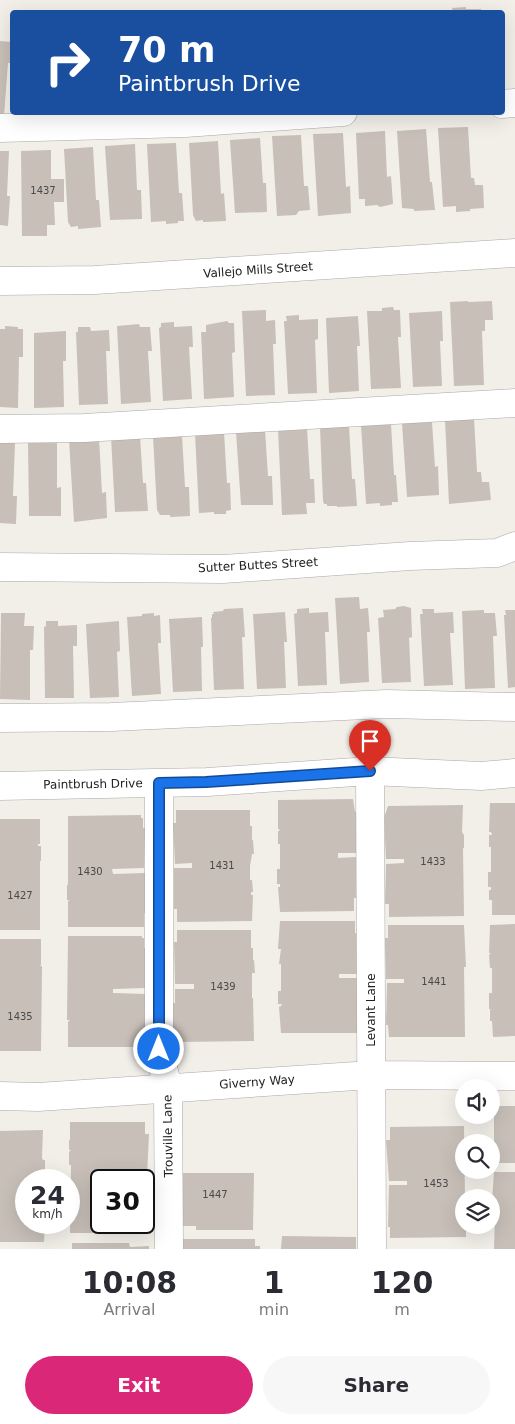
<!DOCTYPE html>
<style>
body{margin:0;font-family:"DejaVu Sans",sans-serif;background:#f7f7f7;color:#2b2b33;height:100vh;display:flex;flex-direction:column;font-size:19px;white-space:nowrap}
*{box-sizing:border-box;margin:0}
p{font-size:16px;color:#7c7c81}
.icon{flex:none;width:28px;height:28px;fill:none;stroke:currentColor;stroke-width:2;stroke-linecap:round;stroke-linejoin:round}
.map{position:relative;height:1249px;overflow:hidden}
.details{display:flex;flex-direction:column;background:#fff;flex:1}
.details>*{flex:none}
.guide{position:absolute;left:10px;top:10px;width:495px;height:105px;border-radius:5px;box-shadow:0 5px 20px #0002;background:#1a4fa0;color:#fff;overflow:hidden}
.buttons{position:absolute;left:455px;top:1079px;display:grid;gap:10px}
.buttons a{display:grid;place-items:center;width:45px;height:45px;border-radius:50%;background:#fff;box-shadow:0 5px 20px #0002;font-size:25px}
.speed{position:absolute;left:15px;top:1169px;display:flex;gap:10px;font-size:25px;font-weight:700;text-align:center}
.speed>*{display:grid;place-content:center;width:65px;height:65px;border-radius:50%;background:#fff;box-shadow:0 5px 20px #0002;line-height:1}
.speed small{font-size:12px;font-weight:400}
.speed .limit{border:2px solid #111;border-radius:8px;background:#fff;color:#111}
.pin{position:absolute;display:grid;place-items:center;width:42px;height:42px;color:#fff;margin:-51px -21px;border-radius:50% 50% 50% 0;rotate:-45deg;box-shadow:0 0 5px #0007}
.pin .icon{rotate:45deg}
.me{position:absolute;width:55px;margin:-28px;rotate:0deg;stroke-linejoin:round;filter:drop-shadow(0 0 4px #0008)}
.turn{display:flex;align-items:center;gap:18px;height:105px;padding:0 25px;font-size:22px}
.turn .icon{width:65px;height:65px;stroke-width:2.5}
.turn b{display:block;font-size:35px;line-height:42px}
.eta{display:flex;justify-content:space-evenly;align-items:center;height:85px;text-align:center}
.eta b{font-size:30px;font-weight:600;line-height:35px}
.primary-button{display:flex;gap:10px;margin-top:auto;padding:10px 25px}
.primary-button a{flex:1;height:58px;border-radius:30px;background:#db2777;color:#fff;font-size:20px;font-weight:600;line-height:58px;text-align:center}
.primary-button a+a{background:#f7f7f7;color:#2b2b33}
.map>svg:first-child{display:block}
.building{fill:#c7bfb8}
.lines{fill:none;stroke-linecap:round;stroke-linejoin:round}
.minor-casing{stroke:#a9a9a9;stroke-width:29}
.minor{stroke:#fff;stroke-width:28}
.route-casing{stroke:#114b97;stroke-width:12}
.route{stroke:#1a73e8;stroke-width:9}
.labels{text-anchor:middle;stroke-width:4;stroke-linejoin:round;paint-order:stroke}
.number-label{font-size:10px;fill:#4b4948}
.street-label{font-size:12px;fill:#222;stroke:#fff}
</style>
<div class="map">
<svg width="515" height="1249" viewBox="0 0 515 1249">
<rect width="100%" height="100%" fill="#f2efe9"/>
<path class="building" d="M466,7V9H481L482,12H453L452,8Z
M0,41L12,42V63H8L4,116L0,115Z
M468,127L471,178H474L475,185H483L484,208L470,209V211L456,212V206L443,207L438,128Z
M426,129L430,182H432L435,210L414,211V209L402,208L397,131Z
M385,131L387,177L391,176L393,204L380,207L377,205L365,206V199H359L356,133Z
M343,133L346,187L350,186L351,213L318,216L313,134Z
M301,135L304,186H308L310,210L299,211L296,215L277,216L272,136Z
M260,138L263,183H266L267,212L235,213L230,140Z
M218,141L221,194L224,193L226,221L203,222V220L196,221L193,215L189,143Z
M176,143L179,193H182L184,221H178V223L166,224V221L151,222L147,144Z
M135,144L137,190H141L142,219L110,220L105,146Z
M93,147L96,200H99L101,227L78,229V226L71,227L68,222L64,149Z
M51,150V179H64V202H54L55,225H47V236H22L21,151Z
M0,151H9L7,196H10L8,226L0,225Z
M468,301V302L492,301L493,320H485V331H482L484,385L454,386L450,302Z
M393,307L394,310H400L401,337H398L401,388L371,389L367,311H382V308Z
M266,310V321L275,320L276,344H273L275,395L246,396L242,311Z
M442,311L443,341H440L442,386L413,387L409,313Z
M299,315V320L318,319V339L315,340L317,393L288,394L284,321H287L286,316Z
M358,316L360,346H357L359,391L329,393L326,318Z
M227,321L229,323H234L235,352L232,353L234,397L204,399L201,332H206V325Z
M174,322V327L192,326L193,347H189L192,399L163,401L159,328L161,327V323Z
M139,324L140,327H150L152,351H148L151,402L121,404L117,326Z
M5,326L18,327V329H23V357H19L18,408L0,407V329H5Z
M78,327H90L91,331L109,330L110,351H106L108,404L79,405L76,332H78Z
M66,331V361H63L64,407L34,408V333Z
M474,418L477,472H481L482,482H489L491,500L449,504L445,420Z
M432,422L435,467L438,466L439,495L407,497L402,423Z
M391,424L394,475H396L398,502H392V505L380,506V503L366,504L361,425Z
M349,426L352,479H355L357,506L337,507V506H327V504H324L323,501L320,427Z
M307,428L310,479H314L315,503H306L307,514L282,515L278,429Z
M265,430L268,476H272L273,505H241L236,432Z
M224,432L227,483H230L231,510L226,511V514H214V512L199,513L195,434Z
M182,435L185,487H189L190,516L170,517V515H160L157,510L153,436Z
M140,436L143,483H146L148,511L115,512L111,437Z
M99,438L102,493L106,492L107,518L74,522L69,439Z
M0,442L15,443L13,496H17L16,524L0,523Z
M57,442V488L61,487V516H29L28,443Z
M359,597L360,609L368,608L370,632H367L369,682L340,684L335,598Z
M404,606L411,608L412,637L409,638L411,682L382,683L378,618L384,617L383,610L395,609L397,607Z
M243,608L245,637H242L244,689L214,690L211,618H212V614H214L213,612L223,611L224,609Z
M309,608V613L328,612L329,632H325L327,685L298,686L294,614L297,613V609Z
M422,609H434V613L453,612L454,633H450L453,685L424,686L420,614H423Z
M484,610V613H495L497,636H493L495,688L465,689L462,611Z
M505,610H515V687L508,688L504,615H506Z
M285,612L287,642H284L286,688L257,689L253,614Z
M1,613H25L24,626H34L33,650H30V700L0,699Z
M154,613V616L160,615L161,643H158L161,694L132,696L127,617L142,616V614Z
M202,617L203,647H201L202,691L173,692L169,619Z
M46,621H58V626L77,625V646H73L74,698H45L44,627L46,626Z
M119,621L120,651L117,652L119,697L90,698L86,624Z
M353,799L355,812H357L356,853H338V858L356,857L357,898H354V911L280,912L278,887H280V884H277V869H280V844H278V831H280L278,828V800Z
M490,803H515V915H492V900H489V890H491V887H488V872H491V847H489V835H492L491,832H489Z
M463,805L462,832L464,835V848H463L464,916L389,917V904H385L386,864L404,863V859H386L384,818L388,806Z
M176,810H250V826H252V840H253L254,854H252L250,866V880H252L253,892H251V895H253L252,921L177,922V909H174V868H192V863L175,864L173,823H176Z
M141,815V818H143V828H145L144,868L112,869L113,874L145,873L147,913H144V927H68V901L70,900H67V885H68V816Z
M0,819H40V844H38V846H41V861H40V930H0Z
M280,921H355V933H359L358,974H339V978H357L359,1019H357V1033H281L279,1007L281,1006L282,1004H278V991H281V964H279L281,949H278Z
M515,924V1036L493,1037L492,1021H490V1010H492L489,1009V993H492V968H490L489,955L491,953H489L490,925Z
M388,925H464L466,967H464L465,1037H389L388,1025H386L387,983H404V979H386L385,938H388Z
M177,930H251V948H253V960H254L255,973H252V998H253L254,1041L179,1042V1041L173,1040V1003H175V989H194V984H175L174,942H177Z
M68,936H142V938H144V948H146L145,988L113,989V993L146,994L147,1033L144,1034V1047H68V1022L70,1020H67Z
M0,939H41V965L39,966H42L41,1051H0Z
M494,1106H515V1163H494Z
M70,1122H145V1134H149L147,1176L130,1175V1180H101V1222H144V1179L148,1180V1192L150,1193L149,1221H147V1231L146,1233H70L71,1165H69V1152L71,1150H69V1140H70Z
M464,1126L465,1198H464V1225H466V1237L390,1238V1227H388L389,1185H407V1181H389L386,1140H390V1127Z
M43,1130L42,1158L43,1160H45V1175H43V1180H26V1222H45L44,1242H0V1131Z
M494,1172H515V1249H494L495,1215H492L493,1202L494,1200H492Z
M179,1173H254L253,1230H196V1226H178Z
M282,1236L356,1237V1249H281Z
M180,1239H255V1246H260V1249H178Z
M72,1243H129L130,1247L149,1246V1249H72Z"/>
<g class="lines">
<defs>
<path id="minor" d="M502,104L515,103
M0,128L185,123L343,112
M0,281L95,280L515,253
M0,429L84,428L515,403
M0,567L223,569L410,556L497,553L515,546
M0,718L111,717L387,704L515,707
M370,771L372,1249
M159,783V1049L168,1089L169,1249
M0,786L207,782L370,771L481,776L515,773
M0,1096L38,1097L371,1075L515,1076"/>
</defs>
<use href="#minor" class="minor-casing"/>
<use href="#minor" class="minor"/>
</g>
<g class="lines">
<defs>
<path id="route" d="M159,1049V783L206,782L370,771"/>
</defs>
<use href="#route" class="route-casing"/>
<use href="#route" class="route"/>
</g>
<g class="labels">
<g class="number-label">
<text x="43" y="194">1437</text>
<text x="433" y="865">1433</text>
<text x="222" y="869">1431</text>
<text x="90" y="875">1430</text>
<text x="20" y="899">1427</text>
<text x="434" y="985">1441</text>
<text x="223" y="990">1439</text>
<text x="20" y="1020">1435</text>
<text x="436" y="1187">1453</text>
<text x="215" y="1198">1447</text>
</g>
<g class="street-label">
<text transform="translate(258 270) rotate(-4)" y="4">Vallejo Mills Street</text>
<text transform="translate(258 565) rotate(-3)" y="4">Sutter Buttes Street</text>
<text transform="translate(93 784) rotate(-1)" y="4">Paintbrush Drive</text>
<text transform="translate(371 1010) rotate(-90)" y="4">Levant Lane</text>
<text transform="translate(257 1082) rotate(-4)" y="4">Giverny Way</text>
<text transform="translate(168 1136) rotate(-91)" y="4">Trouville Lane</text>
</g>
</g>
</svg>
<div class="buttons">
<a><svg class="icon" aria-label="sound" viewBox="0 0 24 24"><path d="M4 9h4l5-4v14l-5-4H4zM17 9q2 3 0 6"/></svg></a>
<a><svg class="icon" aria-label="search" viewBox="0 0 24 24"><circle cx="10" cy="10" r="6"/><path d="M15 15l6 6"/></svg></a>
<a><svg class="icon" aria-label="layers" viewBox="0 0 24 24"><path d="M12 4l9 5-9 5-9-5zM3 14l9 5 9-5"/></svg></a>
</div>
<div class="speed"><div>24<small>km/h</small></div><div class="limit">30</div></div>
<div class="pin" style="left:370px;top:771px;background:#d93025"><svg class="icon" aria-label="arrive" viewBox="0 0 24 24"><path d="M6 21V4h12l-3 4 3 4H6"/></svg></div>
<svg class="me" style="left:159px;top:1049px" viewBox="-20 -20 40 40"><circle r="17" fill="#1a73e8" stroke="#fff" stroke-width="3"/><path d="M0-11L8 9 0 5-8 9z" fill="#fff"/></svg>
<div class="guide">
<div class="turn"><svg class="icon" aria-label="right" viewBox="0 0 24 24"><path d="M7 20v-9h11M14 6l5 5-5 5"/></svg><div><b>70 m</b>Paintbrush Drive</div></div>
</div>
</div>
<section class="details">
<div class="eta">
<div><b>10:08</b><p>Arrival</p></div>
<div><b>1</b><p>min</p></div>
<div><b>120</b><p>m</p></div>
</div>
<div class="primary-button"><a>Exit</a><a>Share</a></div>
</section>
